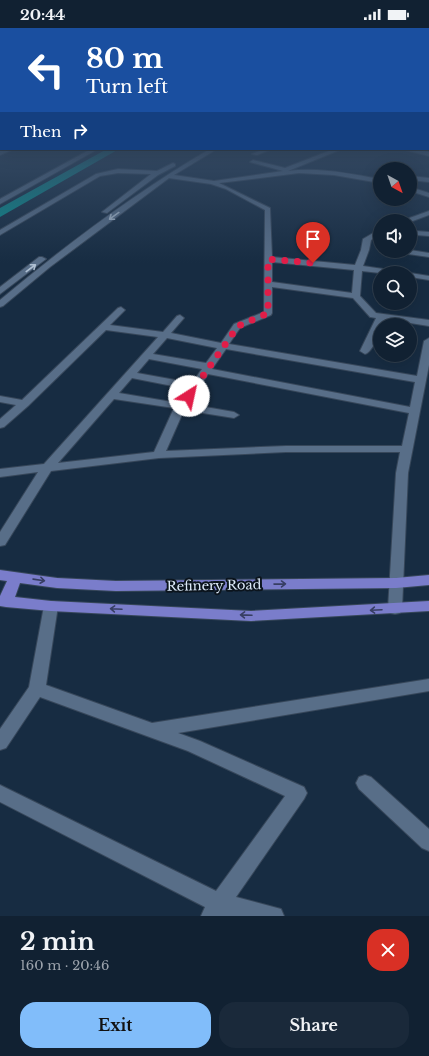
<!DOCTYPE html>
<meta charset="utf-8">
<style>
body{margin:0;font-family:"Libre Baskerville",serif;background:#1a293a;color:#f1f3f6;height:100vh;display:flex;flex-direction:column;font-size:15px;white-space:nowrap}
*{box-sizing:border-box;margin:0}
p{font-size:13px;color:#9ca3ac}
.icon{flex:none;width:22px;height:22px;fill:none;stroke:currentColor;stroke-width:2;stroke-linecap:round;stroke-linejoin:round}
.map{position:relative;height:888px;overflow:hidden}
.panel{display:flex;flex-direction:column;background:#112132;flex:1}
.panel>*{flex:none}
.guide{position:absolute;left:0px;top:0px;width:429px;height:122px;box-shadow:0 4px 16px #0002,0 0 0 1px #303e4d;background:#1a4fa0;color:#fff;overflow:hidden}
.needle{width:26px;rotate:140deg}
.buttons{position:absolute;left:373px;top:134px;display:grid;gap:8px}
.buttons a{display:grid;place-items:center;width:44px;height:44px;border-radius:50%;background:#112132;box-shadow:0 4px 16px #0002,0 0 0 1px #303e4d;font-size:20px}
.pin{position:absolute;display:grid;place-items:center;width:34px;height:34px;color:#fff;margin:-41px -17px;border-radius:50% 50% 50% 0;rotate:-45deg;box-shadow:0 0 4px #0007}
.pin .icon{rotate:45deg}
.me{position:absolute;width:44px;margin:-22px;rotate:35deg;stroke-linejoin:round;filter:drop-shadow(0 0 3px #0008)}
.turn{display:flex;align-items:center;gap:14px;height:84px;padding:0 20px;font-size:18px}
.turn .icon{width:52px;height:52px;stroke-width:2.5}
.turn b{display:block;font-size:28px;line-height:34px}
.then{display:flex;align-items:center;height:38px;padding:0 20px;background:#0003;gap:8px;font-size:15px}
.round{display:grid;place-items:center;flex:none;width:42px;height:42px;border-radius:16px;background:#1a293a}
.head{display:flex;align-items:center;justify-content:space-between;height:68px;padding:0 20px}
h1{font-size:24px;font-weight:800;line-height:30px}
.action{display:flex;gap:8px;margin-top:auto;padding:8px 20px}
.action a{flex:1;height:46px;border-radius:16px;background:#81bdfa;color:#111;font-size:16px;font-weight:800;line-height:46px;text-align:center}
.action a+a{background:#1a293a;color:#f1f3f6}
.status{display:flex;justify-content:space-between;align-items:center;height:28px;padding:0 20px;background:#112132;direction:ltr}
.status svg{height:11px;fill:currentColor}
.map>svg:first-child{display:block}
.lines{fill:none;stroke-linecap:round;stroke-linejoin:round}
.canal{fill:#098d8e;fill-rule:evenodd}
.minor-casing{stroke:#37475a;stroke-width:2}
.tertiary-casing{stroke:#37475a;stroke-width:2}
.primary-casing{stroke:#37475a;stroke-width:2}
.minor{fill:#586e88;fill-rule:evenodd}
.tertiary{fill:#586e88;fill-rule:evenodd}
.primary{fill:#7a7dcb;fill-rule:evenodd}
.oneway{stroke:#aebfd1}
.oneway2{stroke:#373e63}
.route{stroke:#e11d48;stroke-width:7;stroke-dasharray:0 12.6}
.labels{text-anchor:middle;stroke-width:4;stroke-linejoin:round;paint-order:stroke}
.street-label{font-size:13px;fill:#ddeaf9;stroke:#0b141d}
</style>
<div class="status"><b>20:44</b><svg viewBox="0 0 49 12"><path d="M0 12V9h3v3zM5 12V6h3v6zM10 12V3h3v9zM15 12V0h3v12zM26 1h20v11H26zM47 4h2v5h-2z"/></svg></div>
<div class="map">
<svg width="429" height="888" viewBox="0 0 429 888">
<rect width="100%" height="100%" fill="#172c42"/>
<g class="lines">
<path class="canal" d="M107,121H119L0,189V180Z"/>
<defs>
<path id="minor" d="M428,113H429V117H428Z
M210,121H217L174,147L214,153L283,143L250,134L253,132L285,140L334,121H342L288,143C319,139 350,146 380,151V155L334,147L299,145L219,155L270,180L272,229L355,237L361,222L363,211L380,201V206L371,212L369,222L363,238L397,243L401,245H380L362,243L360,268L376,285L429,292V298L385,291L382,297H380C380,304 373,324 365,326L360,323L376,290L370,289L353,270L272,259V285L271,287L240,300L229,316L417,348L424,313L429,310V337L408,445L402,581L400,585L395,586L390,585L388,581L396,445L400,424H286L159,430L51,443L5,517L0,518V504L38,444L0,449V441L44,436L158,309L106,302L28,378L4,399L0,400V391L16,377L0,374V368L22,372L118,280L121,279L125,282L110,297L163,304L177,288L180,287L184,290L171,305L221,315L234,296L264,284L265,182L226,161L211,156L169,150L50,239L3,278L0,279V272C66,217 136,164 210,121ZM272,234L354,242L352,265L272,254ZM167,310L217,320L206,335L153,326ZM226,321L415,354L410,379L212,341ZM149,331L202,341L192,355L137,345ZM208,346L409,385L402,418H286L166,423L184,382L234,390L239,387L234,384L188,376L201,359L200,358ZM132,350L188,361L178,375L119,365ZM114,371L174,380L154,424L58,435Z
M264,121H272L257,127L252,126Z
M401,121H412L429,124V128Z
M173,135L175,136V138L158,147L107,185L102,184L151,146L118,145L100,148L0,207V202L96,146L118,141L157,143Z
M410,148L429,150V154L410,152Z
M410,159L429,165V169L410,163Z
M429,183V187L410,194L401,193Z
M416,203L429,204V208L416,207Z
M410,222L429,225V229L401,225L397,223Z
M39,229H42L46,231L0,266V259Z
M408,245H410L429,248V252L410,249V245Z
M51,573L56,574L58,578L46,657L152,695L429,651V663L178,705L200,713L304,759L307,765L304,771L236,869L281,881L284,888H201L205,879L0,774V757L216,863L285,768L188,723L40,669L6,720L0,722V701L29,659L44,578L46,574Z
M365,747L371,749L429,801V823L422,820L359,761L356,755L359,749Z"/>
<path id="tertiary" d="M6,121H14L0,127V123Z
M91,121H98L0,176V171Z"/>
<path id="primary" d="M0,542L57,550L116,553L396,550L429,547V557L396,560L116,563L57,560L20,555L15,569L51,573L251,583L429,573V583L251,593L51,583L6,579L0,578V568L7,553L0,552Z"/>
</defs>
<use href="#minor" class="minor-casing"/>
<use href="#tertiary" class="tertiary-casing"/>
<use href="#primary" class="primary-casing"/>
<use href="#minor" class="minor"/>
<use href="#tertiary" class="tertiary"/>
<use href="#primary" class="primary"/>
</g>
<defs><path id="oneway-shaft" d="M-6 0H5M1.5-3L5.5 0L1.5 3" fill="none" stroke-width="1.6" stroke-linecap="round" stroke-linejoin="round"/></defs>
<g class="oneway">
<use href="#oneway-shaft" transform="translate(114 188) rotate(144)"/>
<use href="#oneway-shaft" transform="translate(31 240) rotate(-37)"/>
</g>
<g class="oneway2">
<use href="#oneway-shaft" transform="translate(39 552) rotate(8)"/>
<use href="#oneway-shaft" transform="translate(280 556) rotate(-1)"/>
<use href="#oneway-shaft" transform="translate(116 581) rotate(-177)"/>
<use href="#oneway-shaft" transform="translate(376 582) rotate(177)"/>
<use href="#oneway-shaft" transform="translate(246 587) rotate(-178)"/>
</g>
<linearGradient id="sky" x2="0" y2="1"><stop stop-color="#0d1824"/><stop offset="0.47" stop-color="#364b65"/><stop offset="1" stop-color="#364b65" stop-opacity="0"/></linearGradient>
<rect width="429" height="235" fill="url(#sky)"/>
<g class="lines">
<path class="route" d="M189,368L238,298L268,285V231L313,235"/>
</g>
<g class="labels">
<g class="street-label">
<text transform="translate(214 557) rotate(-1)" y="5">Refinery Road</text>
</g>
</g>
</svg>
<div class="buttons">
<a><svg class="needle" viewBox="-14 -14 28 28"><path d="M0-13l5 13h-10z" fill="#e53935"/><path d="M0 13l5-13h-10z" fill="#9ca3ac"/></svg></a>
<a><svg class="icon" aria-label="sound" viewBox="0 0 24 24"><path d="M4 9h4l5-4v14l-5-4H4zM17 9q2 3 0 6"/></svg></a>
<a><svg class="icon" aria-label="search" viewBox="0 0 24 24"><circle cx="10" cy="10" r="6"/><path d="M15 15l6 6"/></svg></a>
<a><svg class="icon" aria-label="layers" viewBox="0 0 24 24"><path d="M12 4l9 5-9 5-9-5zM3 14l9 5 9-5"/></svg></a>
</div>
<div class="pin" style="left:313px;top:235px;background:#d93025"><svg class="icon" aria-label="arrive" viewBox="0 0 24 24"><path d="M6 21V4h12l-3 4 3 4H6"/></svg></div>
<svg class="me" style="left:189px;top:368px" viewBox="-20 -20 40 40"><circle r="19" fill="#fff"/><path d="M0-13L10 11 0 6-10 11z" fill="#e11d48"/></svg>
<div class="guide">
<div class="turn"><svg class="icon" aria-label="left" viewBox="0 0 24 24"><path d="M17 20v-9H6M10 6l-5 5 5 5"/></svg><div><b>80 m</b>Turn left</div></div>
<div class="then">Then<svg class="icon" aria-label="right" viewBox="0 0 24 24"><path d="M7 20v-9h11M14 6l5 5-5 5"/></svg></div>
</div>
</div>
<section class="panel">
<div class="head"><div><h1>2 min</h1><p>160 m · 20:46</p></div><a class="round" style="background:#d93025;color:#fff"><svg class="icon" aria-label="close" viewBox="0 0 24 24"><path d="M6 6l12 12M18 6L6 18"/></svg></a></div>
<div class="action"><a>Exit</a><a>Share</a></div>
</section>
